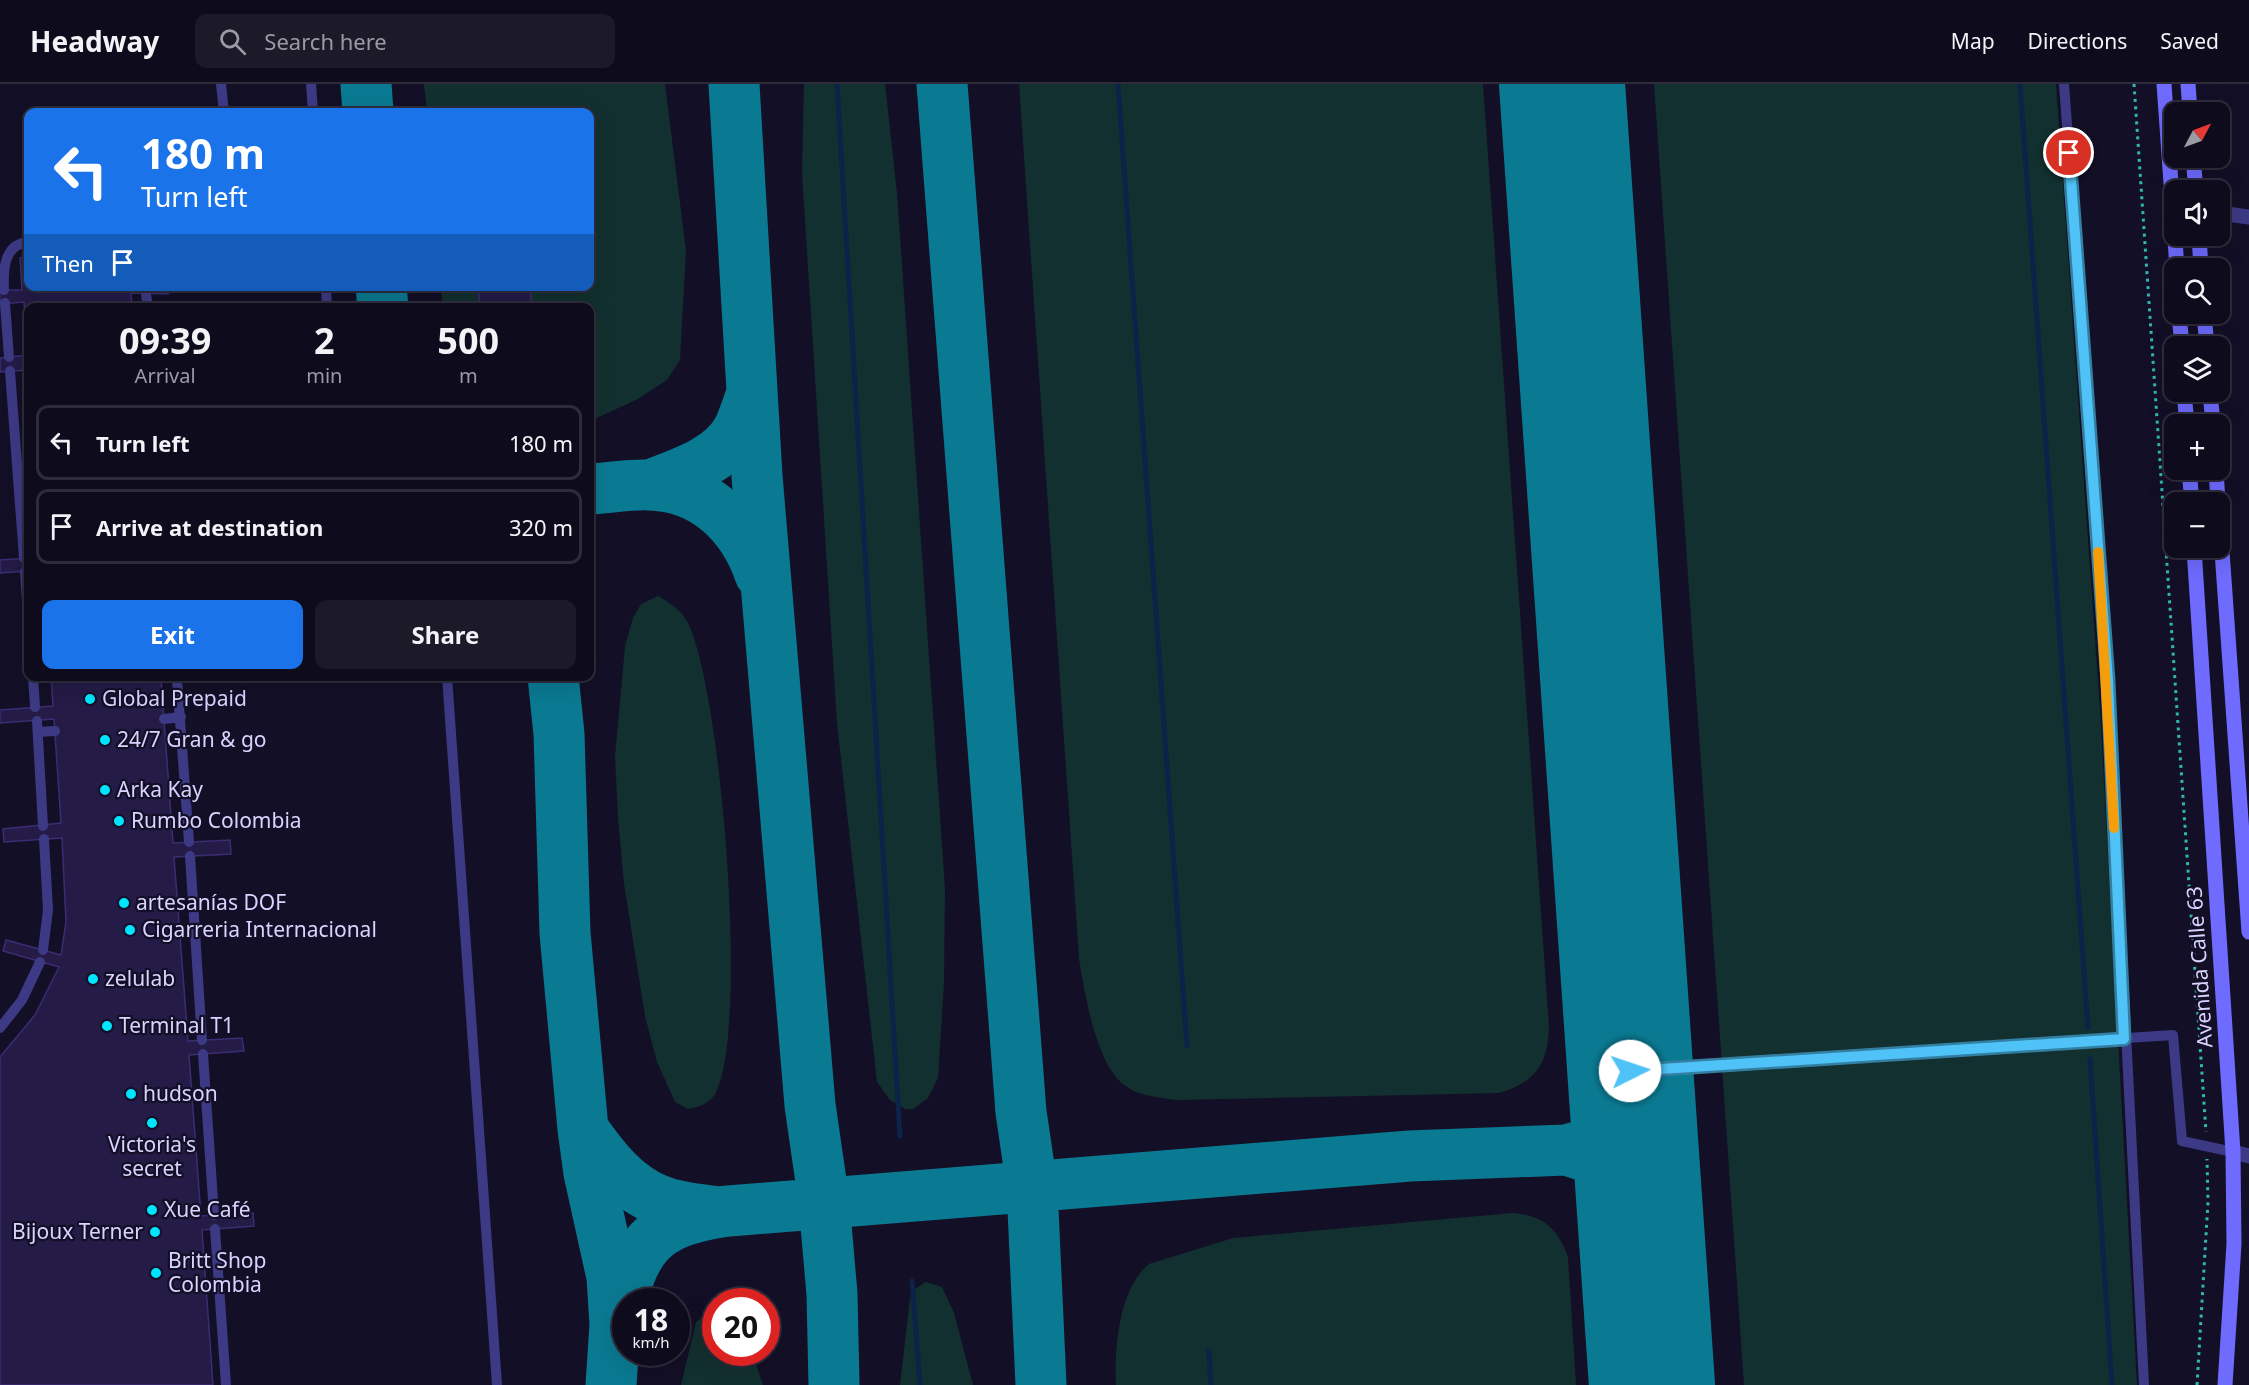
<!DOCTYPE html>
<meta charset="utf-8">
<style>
body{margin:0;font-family:"Noto Sans",sans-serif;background:#1c1929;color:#f1f3f6;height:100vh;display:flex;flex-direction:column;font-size:22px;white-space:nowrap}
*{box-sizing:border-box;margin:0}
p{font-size:20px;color:#9b9ba3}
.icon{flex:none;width:33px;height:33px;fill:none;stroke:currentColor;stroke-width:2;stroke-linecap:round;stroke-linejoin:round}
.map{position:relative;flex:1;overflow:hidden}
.side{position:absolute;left:24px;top:219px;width:570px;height:378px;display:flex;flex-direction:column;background:#0e0b1c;border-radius:12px;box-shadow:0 6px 24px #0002,0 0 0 2px #2e2b3b}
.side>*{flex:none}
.hud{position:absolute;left:24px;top:24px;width:570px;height:183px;border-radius:12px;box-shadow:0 6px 24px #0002,0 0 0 2px #2e2b3b;background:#1a73e8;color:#fff;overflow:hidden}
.needle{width:39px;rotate:49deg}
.tools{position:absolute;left:2164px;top:18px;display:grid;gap:12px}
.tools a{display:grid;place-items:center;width:66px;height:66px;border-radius:12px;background:#0e0b1c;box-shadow:0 6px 24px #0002,0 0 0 2px #2e2b3b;font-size:30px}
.speed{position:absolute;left:612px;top:1204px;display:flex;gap:12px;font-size:30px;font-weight:700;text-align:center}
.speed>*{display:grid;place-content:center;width:78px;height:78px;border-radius:50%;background:#0e0b1c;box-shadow:0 6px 24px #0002,0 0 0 2px #2e2b3b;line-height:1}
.speed small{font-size:15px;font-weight:400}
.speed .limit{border:9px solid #d22;background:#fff;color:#111}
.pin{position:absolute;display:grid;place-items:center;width:51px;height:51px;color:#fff;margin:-26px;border:3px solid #fff;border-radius:50%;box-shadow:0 2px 6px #0007}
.me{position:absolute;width:66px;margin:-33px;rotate:86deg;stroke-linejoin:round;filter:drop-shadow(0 0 4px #0008)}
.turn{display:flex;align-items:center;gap:21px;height:126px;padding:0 18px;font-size:27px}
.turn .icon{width:78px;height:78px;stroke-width:2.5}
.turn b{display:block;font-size:42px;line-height:51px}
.then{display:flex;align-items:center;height:57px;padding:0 18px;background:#0003;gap:12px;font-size:22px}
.eta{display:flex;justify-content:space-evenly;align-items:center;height:102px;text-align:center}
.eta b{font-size:36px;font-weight:700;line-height:42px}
.cta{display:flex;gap:12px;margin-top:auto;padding:12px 18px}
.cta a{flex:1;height:69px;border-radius:12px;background:#1a73e8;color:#fff;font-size:24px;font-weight:700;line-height:69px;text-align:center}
.cta a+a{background:#1c1929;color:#f1f3f6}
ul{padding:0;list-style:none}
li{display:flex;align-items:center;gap:18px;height:75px;margin:0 12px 9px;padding:0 6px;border:3px solid #2e2b3b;border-radius:12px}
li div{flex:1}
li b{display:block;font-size:22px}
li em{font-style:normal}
header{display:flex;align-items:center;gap:36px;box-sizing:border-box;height:84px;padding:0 30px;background:#0e0b1c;border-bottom:2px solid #2e2b3b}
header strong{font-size:28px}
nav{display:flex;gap:33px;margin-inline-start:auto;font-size:21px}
.search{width:420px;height:54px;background:#1c1929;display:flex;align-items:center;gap:15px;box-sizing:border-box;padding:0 21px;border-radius:12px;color:#9b9ba3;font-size:22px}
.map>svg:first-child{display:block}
.green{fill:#12302f}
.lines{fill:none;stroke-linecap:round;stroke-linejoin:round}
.stream{stroke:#0c2248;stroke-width:5}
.taxiway{stroke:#0a7a92;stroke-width:51}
.runway{stroke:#0a7a92;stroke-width:126}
.building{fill:#241b47;stroke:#3b2d73;stroke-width:1.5}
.path{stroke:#2fb8b0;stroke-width:3;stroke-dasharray:3 4.5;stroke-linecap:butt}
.service{stroke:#3d3a85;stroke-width:10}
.minor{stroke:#3d3a85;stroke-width:15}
.tertiary{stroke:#3d3a85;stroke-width:15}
.secondary{stroke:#6f6bff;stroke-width:15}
.route-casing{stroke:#337fa1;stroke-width:15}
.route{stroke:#4fc3f7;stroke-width:10}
.slow{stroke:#f59e0b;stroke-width:10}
.poi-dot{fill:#00e5ff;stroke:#130f26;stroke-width:2}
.labels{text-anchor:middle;stroke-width:4.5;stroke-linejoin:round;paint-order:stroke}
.poi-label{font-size:21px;fill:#d9d4ff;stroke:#130f26;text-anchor:start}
.street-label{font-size:21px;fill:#d9d4ff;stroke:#130f26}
</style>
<header>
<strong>Headway</strong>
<div class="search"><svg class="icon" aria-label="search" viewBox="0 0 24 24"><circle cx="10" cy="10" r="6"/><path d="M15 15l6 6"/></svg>Search here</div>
<nav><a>Map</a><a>Directions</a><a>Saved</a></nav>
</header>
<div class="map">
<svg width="2249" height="1301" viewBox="0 0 2249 1301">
<rect width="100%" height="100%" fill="#130f26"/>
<path class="green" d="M424,0H665L686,167L680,276L667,296L636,316L590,337V224L443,223L441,203L590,202V28H427Z
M804,0H885L897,109L945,804L944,898L938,994L928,1014L913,1025H905L890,1016L877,998L837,639L802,89Z
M1019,0H1483L1549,943C1548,981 1535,998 1499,1009L1176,1016C1158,1013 1137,1012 1123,1000C1096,979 1084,907 1079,874Z
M1654,0H2056L2100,626L2137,1301H1744Z
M658,512C669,518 682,527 688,539C721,605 750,947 715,1010C709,1020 699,1023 688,1025L675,1018L657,978L645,932L624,800L618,734L615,673L625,562L633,534L641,520Z
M1512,1129C1542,1131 1558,1144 1568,1173L1576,1301H1116C1114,1265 1119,1204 1149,1180L1233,1154Z
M926,1198L942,1203L954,1229L973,1301H900L910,1214L915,1205Z
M714,1229L716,1269H752L763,1301H681L696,1238L707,1230Z"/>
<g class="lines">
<path class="stream" d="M837,0L900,1052
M1118,0L1187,962
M2020,0L2088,944
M2090,975L2112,1301
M912,1197L920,1301
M1209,1267L1211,1301"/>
<path class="taxiway" d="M366,0L368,28
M734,0L757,392L810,1021L824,1118L832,1210L834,1301
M942,0L1021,1028L1032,1103L1041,1301
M381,202L383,224
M650,401C682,389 723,376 739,344C744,333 748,320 752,309
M590,405C609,404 630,400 649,401C704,402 743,440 760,490
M553,592L559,650L565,849L583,1045L589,1089L612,1193L615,1241L611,1301
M583,1045C603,1074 627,1105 661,1117C679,1124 699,1125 717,1128L1410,1072L1566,1066L1598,1076L1610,1088L1636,1118L1641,1134
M1566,1066C1604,1058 1624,1042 1632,1004
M618,1231C634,1164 650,1139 721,1128
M1650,1301L1651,1281"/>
<path class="runway" d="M1562,0L1652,1301"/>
</g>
<path class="building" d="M28,173V202H170L168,210L131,209L132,224H28V302L27,286L0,288V274L28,271L24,218L0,220V206H22L20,174Z
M478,202H530L532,224H480Z
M28,474V487L0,489V476Z
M51,592H207L161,595L173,759L230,756L231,770L174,773L188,957L242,954L244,967L189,971L201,1132L253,1129L254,1142L202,1146L213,1301H0V973L35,931L59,883L3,867L6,856L61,871L66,838L62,754L4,758L3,745L61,739L54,635L0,639V626L53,622Z"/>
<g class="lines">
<path class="path" d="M2134,0L2206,1048
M2197,1301L2208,1118L2207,1075"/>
<path class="service" d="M221,0L224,28
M311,0L313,28
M2064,0L2108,597L2144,1301
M326,202L327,224
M4,206C3,186 4,160 28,158
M146,210L148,224
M5,219L9,273
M10,287L24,474
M25,488L28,531
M33,592L35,623
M447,592L497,1301
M177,595L189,758
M164,635L181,633
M37,637L43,742
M38,648L55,647
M190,772L202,956
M43,866L48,826L44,755
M0,944L22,916L40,878
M203,970L214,1131
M1630,987L2173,951L2182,1057L2233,1068
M215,1145L226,1301"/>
<path class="minor" d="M2220,129L2249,133"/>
<path class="tertiary" d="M2233,1068L2249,1072"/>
<path class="secondary" d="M2164,0L2177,184
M2188,0L2190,28
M2193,74L2196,106
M2199,152L2201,184
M2179,230L2182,262
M2204,230L2207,262
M2184,308L2187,340
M2210,308L2213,340
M2189,386L2192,418
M2216,386L2218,418
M2220,439L2249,848
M2194,464L2233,1068L2234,1160L2225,1301"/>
</g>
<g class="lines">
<defs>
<path id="route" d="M1630,987L2124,955L2108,597L2069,69"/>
</defs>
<use href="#route" class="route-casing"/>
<use href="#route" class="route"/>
<path class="slow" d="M2098,468L2114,744"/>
</g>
<g class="poi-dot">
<circle cx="90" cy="615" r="6"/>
<circle cx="105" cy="656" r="6"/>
<circle cx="105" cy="706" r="6"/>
<circle cx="119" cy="737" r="6"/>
<circle cx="124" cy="819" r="6"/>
<circle cx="130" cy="846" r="6"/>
<circle cx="93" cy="895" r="6"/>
<circle cx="107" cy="942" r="6"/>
<circle cx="131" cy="1010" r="6"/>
<circle cx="152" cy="1039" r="6"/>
<circle cx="152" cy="1126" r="6"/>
<circle cx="155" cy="1148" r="6"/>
<circle cx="156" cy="1189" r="6"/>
</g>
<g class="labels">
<g class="poi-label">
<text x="102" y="622">Global Prepaid</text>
<text x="117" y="663">24/7 Gran &amp; go</text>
<text x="117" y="713">Arka Kay</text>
<text x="131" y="744">Rumbo Colombia</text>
<text x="136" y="826">artesanías DOF</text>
<text x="142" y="853">Cigarreria Internacional</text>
<text x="105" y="902">zelulab</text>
<text x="119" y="949">Terminal T1</text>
<text x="143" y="1017">hudson</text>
<text x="152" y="1068" text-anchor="middle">Victoria's<tspan x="152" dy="24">secret</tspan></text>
<text x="164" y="1133">Xue Café</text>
<text x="143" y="1155" text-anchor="end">Bijoux Terner</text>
<text x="168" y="1184">Britt Shop<tspan x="168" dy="24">Colombia</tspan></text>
</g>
<g class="street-label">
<text transform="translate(2200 883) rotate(-94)" y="7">Avenida Calle 63</text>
</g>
</g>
</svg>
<div class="tools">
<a><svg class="needle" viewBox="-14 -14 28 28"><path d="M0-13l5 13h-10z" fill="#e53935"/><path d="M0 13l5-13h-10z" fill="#9b9ba3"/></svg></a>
<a><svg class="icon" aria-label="sound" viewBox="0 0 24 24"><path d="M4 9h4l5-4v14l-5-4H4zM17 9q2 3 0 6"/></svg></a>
<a><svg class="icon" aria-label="search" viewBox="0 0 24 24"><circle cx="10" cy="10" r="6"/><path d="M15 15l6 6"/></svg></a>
<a><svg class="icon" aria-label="layers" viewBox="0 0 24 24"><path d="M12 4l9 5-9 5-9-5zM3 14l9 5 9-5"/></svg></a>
<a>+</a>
<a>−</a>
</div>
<div class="speed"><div>18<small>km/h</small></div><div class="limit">20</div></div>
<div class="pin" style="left:2069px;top:69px;background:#d93025"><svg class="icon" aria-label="arrive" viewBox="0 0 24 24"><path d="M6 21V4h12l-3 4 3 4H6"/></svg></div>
<svg class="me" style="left:1630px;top:987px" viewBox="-20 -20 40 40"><circle r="19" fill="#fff"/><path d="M0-13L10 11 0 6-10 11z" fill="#4fc3f7"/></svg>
<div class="hud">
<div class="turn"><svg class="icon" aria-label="left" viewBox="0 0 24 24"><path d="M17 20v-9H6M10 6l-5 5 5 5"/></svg><div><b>180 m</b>Turn left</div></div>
<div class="then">Then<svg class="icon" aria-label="arrive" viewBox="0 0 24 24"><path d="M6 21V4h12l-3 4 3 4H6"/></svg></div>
</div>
<section class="side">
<div class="eta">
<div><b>09:39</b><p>Arrival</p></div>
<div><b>2</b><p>min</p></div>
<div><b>500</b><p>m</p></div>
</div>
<ul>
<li><svg class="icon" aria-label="left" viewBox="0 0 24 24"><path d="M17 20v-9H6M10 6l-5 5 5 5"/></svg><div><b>Turn left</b></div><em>180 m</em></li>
<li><svg class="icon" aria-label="arrive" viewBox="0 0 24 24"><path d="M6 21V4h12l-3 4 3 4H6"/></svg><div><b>Arrive at destination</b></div><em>320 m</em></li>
</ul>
<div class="cta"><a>Exit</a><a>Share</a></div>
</section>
</div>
